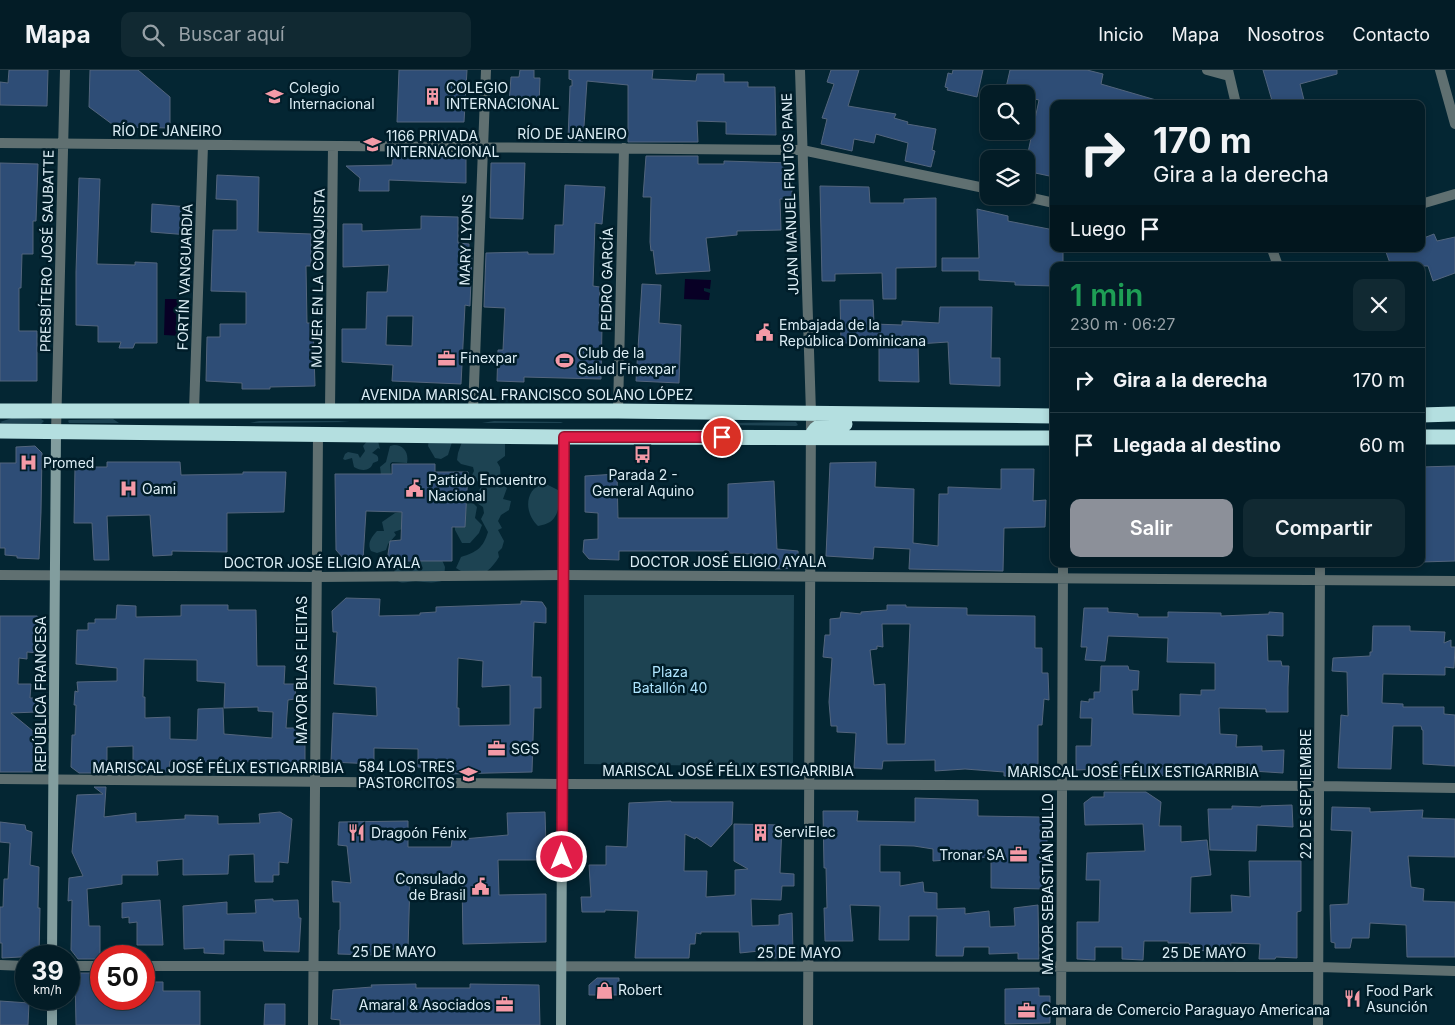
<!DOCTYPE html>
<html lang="es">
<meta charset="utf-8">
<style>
body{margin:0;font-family:Inter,sans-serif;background:#112932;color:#f1f3f6;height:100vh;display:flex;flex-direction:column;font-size:19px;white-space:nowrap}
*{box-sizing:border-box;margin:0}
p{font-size:16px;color:#97a1a7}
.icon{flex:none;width:28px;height:28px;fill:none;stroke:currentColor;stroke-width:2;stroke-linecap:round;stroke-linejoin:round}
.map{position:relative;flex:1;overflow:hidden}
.details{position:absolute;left:1050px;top:192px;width:375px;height:305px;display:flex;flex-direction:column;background:#031c26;border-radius:10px;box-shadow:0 2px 8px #0003,0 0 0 1px #243a43}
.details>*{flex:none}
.guide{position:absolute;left:1050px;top:30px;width:375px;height:152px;border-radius:10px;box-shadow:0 2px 8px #0003,0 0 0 1px #243a43;background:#031c26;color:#f1f3f6;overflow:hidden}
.controls{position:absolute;left:980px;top:15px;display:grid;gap:10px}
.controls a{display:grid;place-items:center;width:55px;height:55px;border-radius:10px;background:#031c26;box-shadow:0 2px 8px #0003,0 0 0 1px #243a43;font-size:25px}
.speed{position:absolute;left:15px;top:875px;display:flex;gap:10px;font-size:25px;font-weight:700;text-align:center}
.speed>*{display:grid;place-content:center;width:65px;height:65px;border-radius:50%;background:#031c26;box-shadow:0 2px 8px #0003,0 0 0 1px #243a43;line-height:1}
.speed small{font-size:12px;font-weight:400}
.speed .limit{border:8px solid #d22;background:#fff;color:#111}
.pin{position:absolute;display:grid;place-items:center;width:42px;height:42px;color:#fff;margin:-21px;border:2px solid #fff;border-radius:50%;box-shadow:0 1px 5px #0007}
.me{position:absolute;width:55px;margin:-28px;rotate:0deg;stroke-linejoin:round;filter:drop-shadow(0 0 4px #0008)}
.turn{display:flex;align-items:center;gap:18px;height:105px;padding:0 20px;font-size:22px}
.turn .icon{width:65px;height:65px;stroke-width:2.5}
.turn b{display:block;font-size:35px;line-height:42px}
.then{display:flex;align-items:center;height:48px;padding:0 20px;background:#0003;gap:10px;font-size:19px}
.round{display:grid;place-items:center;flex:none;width:52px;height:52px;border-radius:10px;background:#112932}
.overview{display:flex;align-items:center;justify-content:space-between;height:85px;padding:0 20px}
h1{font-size:30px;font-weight:600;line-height:38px;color:#1e9e55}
.action{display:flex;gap:10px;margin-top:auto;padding:10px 20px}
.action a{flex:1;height:58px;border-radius:10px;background:#8c9099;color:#fff;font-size:20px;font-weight:600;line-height:58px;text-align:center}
.action a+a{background:#112932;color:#f1f3f6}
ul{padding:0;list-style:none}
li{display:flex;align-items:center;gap:15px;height:65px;padding:0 20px;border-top:1px solid #243a43}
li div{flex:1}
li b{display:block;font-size:19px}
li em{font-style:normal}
header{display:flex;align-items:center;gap:30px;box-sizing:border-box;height:70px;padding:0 25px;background:#031c26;border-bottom:1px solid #243a43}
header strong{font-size:24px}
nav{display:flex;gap:28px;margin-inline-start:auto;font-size:18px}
.search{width:350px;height:45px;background:#112932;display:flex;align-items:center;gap:12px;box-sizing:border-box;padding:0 18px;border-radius:10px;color:#97a1a7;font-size:19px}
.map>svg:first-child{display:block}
.green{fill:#1d4352}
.water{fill:#080025}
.building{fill:#2e4d76;stroke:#53657d;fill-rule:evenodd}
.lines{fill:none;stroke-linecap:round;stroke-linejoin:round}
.street{stroke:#607071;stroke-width:10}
.secondary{stroke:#829d9e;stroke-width:10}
.highway{stroke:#b4dfe0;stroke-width:15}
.route-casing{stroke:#92132f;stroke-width:12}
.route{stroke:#e11d48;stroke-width:9}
.labels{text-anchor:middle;stroke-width:5;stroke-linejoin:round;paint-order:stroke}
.poi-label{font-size:14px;fill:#dbedf5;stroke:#001d29;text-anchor:start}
.street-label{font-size:14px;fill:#dbedf5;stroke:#001d29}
.park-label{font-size:14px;fill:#afe5fe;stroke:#001d29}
</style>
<header>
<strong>Mapa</strong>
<div class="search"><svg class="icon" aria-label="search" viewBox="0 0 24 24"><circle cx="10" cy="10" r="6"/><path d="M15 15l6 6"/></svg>Buscar aquí</div>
<nav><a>Inicio</a><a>Mapa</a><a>Nosotros</a><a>Contacto</a></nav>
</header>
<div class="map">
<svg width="1455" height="955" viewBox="0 0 1455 955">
<rect width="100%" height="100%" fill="#042633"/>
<path class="green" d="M12,348L41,349L44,351L41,354L2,353L0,352Z
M113,349L119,353H69L68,351L69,350Z
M259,351H339L350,352L250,353Z
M494,351L561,352L563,353H482Z
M796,352L798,355L796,356L726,355L730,353Z
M429,369L452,372L448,385L441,389L435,388L428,376Z
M463,369L505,370V386L497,392L500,397L501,412L507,418L503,429L511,431L509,440L501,445L498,451L502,458L498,460L504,471L502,478L498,482L499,487C487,506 476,511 456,498L461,487C477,482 483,478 488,462L481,449L484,443L483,437L477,433L474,428L481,417L480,412L473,410L471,407L474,401L473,397L461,394L457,390L458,383Z
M368,370L378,371L380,379L378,378L372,383C377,385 379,386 378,391L373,393C370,402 361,401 354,397L352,388L345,390L343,389L345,384L348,382L358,384L360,388L365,381L363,376Z
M394,375C404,375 409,383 407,393L392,392L390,394L391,404L386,406L381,405L380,397L386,392L390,376Z
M544,413L558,420C560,430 560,445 550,452C547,454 542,455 538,456C524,443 524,419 544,413Z
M469,432L473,433L477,437L475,448L482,455L479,463L470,473H462L455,460V439Z
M402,442L405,446V458L394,462L396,465L388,474L386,480L377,483L371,481C367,473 371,468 377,461H384L382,452L395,443Z
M437,478L445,497L444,510C434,514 426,512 416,511C408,511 403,515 396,510L394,504L395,495L406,492L414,497L424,487Z
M584,525H794L793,697L584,694Z"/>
<path class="water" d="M685,209L711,210L710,219L704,218V221L710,223L709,230L684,229Z
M165,229H183L182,266L164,265Z"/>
<path class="building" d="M9,0H48L47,36L0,35V12L8,13Z
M90,0H138L170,27V58L116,57L89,37Z
M399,0H467L464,52H397Z
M520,0H534V8H540L539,35L509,33L511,7H519Z
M569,0H653L652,9L696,11L697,4H724V12H748V17H775L776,65L726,64V52L697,51L698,72H628V15L587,11L583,71L568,70L570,16H572V10L569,9Z
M831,0H859L848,36L896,44L894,48L908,52L907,54L936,59L932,80L935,81L931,97L905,91L908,73L876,64L874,73L854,69L852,81L821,74L827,49L822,48L834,14L827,12Z
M953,0H983L977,27L947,20L948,18L945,17L948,3L952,4Z
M1010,0H1087L1103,4L1101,14L1156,30V34H1054V107L1026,101V92L1039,30L1026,27V24L1005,22Z
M1263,0H1337V4L1300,14L1305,34H1273Z
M393,83L466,84V113L389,110V121H359L360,108L346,96L392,95Z
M646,86H698V94H724V91L792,93V129H780L781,160L737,161V165L706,168L710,201L656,204L653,180L651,181L650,172L651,127H643Z
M0,93L38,94L36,151H33V184H22L21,218H19V261H37V311H0Z
M491,93H525L523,149L490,148Z
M217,105L259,107L258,162L311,164V196H306L307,253H313L315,316L270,317V319H242V313L206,311L207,267H220V254H246V222L211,221L213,160H237V130L216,129Z
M79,108L100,109L97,194L135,195V192L157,193V273H135L133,278H119L121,272H98V256L76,255V202Z
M565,115L605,117L602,154L595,153L593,216L600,217L599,256H602L601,309L524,307V312L497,311L498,280H503L505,238L484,237L486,183L528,182V184H554L555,155H563Z
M820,116L869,117L870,133H904V129L936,128V197L896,198V229H883L882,203L835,204V211H822Z
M152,134L189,137V165L151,162Z
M977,139L1008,146V151L1054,160V179H1063V196H1054V216L1015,215V212L979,210V201H942V188H979Z
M421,146L458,147V173L469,174V183H472L470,236L465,235L461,314L392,311L393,295L342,292V259H366L367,222H387L389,195L343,197V154H362V161L421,159ZM387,246H413L412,276L386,275Z
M1434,164L1437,171L1455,167V203L1433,211L1428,196H1391L1386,182L1394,179H1421V169Z
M642,214L661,215L659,253L681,255L679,313L636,311Z
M840,230H873L874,254L902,255V251L939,253L940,237H992L991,288H1000V316L950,314L948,272L918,274L919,312L879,311V273H841Z
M35,376L42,383L41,442L39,489L17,488V486L5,485V478H0V393H16V377Z
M107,392H180L181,405L243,404V402H286L284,442L227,443V482L172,481V485L153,486L150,445L107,446L109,490H94L92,453H74L75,397H107Z
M876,392L875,417L914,419L913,473L938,476L939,424H948V417L1001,419V399H1034L1033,431L1046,430L1045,457L1004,458L1003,501L909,499L910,479L874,477L873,489L826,486L830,393Z
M392,394H435V402H468L465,457H452V491H387L390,471L401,470L402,442L366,441L363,490L344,489L336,480L335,404H392Z
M1455,396V491L1421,492V397Z
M617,404L618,448H728V414L774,411L777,479L798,481L799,498L775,499L773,485L729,483V481H619V490L589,489L583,482L584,470L598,469V443L585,442V406Z
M346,528L380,529L379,546L420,545V543L436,542V537L521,534V531L542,532L546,538V553L534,552L532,607H541V638H534L532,702L449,704V698L418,697V679L374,678V694L331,692L333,643L377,646L376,617L334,614L337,562H333L332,541ZM458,588L483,591L482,617L510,615V655L459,656V638H457Z
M117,535L136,536V547L181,546V535H228V540H256L257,596H285L284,614H296L295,629L288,630L286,658H305V695L217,690V692L170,691L169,702H133V676L107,677V703H79L71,697L72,665H75L76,635H74L75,621L78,622L77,612L117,611V598L76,594L77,560H88V553H95V549H116ZM144,589L197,590V611L225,613L224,638L258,637V641L273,642L272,668L224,664L223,638L198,639L197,670L170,669V647L145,648V627H143Z
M887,535H906V537L967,538V545L1035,546V578H1042V603H1048L1049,630L1044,629L1042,655H1038V707L1004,706V702L965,699L935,701V690L883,691L882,699L854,698L856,663L837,662V656H831L829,632L832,588L823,587L825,565H830V549L840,548L841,542L861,544V542L887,540ZM882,554H910L905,674H887L885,614L874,615L870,580L877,579V576L883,577Z
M1084,538H1108V542L1138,544V547H1168V542L1221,543V546L1269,544V542L1283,543V566L1267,565L1268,591H1281L1282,596H1289L1288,617V642H1266V639L1219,638L1220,664L1237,665L1236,677L1262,676V681L1284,680L1283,703L1252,701V703L1207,702V705L1172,703V706L1118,704L1125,709H1105V699L1076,700V676H1091L1092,648H1080L1081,631L1089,632V629H1094V622H1100L1101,596H1128L1129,600L1139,601L1138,620H1132L1133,644L1180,646V624L1201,625V620H1215V593L1167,592L1168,568L1108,566L1105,591L1085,590L1087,577H1081Z
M0,546H37L41,549L39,583L27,582V589L19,588L18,614H31L30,628H37V642L11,643L39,666V702H0Z
M1373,556H1410V561L1445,562L1444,573L1451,570V577H1455L1454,598L1445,597V605L1383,604L1382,633L1403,634V637H1444V644L1455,645V696L1423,694V660H1422L1421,656H1393L1391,699L1338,698L1341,645L1348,646L1347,602L1332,601L1333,588L1370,586V582H1372Z
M94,717H106L104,747L136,743V752L185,749V745L218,746V754L260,753L259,744L280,742L292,749L288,793L279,792V805H273V812H255L254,784L229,785L228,804L183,805V789L157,791L158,805H122V814L87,819L89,856H100V889H78L71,880L72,830L68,831L69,808L83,806L72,782L77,725L103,724Z
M1104,722H1146L1161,732L1159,756H1181V772L1207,770L1211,805L1191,807L1190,843L1232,842L1231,825L1250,827L1249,791H1301V841L1297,842V888L1276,887L1275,889H1259L1260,874L1231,873L1230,882L1191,880L1189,873H1168V871H1144L1143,890L1122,889V877H1095V890L1077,889V852H1099L1100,810H1086L1087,783L1145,781L1143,754L1085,755L1084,733L1092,727H1104Z
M915,728L978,730V746L1039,747L1047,753V819L991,818V787L933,791V779L914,776L880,775V802H900V816L923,812L924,822L937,823V839L965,838V844L989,841L990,857L1015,856L1014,838L1038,835L1039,889H1018V883L989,884V877H964L963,886H936L937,846H909V870H879L880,836L850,835L853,871H825L824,838H827L826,798H824L823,741H858L857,751L915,752Z
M671,731V732H733L732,754L711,777L696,767L695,769L685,764L684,801H707L706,827L735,825V800L748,799L734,791V754L782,755L780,803L794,804V816H782L781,830L751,829L752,856L779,855V845L792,843L793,883H777V888L759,887V881L740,883L739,862H701V864L696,863L695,874H690L689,888H635L638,841L605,840V842H582L581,827H591L589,795H606V776L627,777L629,733Z
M1292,735L1293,757L1257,755L1256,781L1210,780L1208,739H1232V736L1261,737V736Z
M1332,737L1370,738V742L1423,740L1422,748L1455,749V787L1408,786L1411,817L1424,819L1423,831L1455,832V887H1407L1406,855L1370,853L1369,868H1352L1350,878H1335V873L1331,872L1330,835L1348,834L1352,761L1331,760Z
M545,742L546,777H545V790H498L499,825L546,824V872L463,874L462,809L410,811L408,879H375L376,885L338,884L339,860H340V832H333L332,811L351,813L347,776L338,775L339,752L408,751V777H451L452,770L508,765L507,743Z
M0,752L25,755L26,760L32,762L30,795L39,797L38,838H40L39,886L2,888V873H0V837H3L4,809H8L10,773L0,772Z
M273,829V831L298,830L299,848H301L299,882L264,881L263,871L224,870V884L204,883V878L184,879L183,836L227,832V844L256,843L255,830Z
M160,830L163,875H137V852L129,853V847L122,848V833Z
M75,903H101V929H144V912H163V921H200V955H76Z
M597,908H619V925H589V915Z
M416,914V918H470V914L539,915L540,955H340V950L331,949L333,920L372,917L371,915Z
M1039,918V926H1050V953L1005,954V919Z
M0,931L29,933L28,955H0Z
M265,934H285V955H264Z"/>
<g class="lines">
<path class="street" d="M800,0L811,343L808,955
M1207,0L1229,6
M1228,0L1236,34
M1440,0L1455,54
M0,73L802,80L989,119
M1023,126L1054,133
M1421,134L1455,124
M1272,179L1278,196
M330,340L333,76
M194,341L203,75
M473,341L486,0
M618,341L624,78
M56,362L65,0
M0,505L317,507L564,505L1455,511
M0,709L562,714L1320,716L1455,718
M0,895L26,896
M69,896H101
M144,896L1319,897L1455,901
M313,955L318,365
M1061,955L1063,494
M1318,955L1320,494"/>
<path class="secondary" d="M52,886L56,362
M52,955V929
M561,955L564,367"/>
<path class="highway" d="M0,341H618L1054,346
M1421,345L1455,344
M0,361L564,367L1054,368
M811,367C818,351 829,354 845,354
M1421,367H1455"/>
</g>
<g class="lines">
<defs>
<path id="route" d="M562,787L564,367H722"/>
</defs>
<use href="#route" class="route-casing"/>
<use href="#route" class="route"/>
</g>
<defs>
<symbol id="school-bare" viewBox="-9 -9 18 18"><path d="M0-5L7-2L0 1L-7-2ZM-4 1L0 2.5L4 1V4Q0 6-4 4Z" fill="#f49aa7" stroke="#001d29" stroke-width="2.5" paint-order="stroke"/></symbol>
<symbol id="building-bare" viewBox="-9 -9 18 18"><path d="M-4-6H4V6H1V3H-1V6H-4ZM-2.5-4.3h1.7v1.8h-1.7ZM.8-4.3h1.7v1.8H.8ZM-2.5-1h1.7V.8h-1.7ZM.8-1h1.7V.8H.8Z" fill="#f49aa7" stroke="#001d29" stroke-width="2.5" paint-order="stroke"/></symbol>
<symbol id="civic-bare" viewBox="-9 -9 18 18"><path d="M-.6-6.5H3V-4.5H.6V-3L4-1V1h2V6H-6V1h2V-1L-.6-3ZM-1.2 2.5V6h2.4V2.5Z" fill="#f49aa7" stroke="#001d29" stroke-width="2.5" paint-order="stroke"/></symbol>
<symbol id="office-bare" viewBox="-9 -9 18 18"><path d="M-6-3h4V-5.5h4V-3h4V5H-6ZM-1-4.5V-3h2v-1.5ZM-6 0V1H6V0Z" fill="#f49aa7" stroke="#001d29" stroke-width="2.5" paint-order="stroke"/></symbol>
<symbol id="stadium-bare" viewBox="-9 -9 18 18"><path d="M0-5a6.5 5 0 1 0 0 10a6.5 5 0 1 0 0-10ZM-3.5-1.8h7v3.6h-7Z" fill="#f49aa7" stroke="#001d29" stroke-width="2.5" paint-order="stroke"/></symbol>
<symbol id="bus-bare" viewBox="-9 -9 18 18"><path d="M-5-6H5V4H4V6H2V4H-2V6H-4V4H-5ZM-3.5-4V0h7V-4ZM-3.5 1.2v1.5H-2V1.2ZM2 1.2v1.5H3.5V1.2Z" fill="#f49aa7" stroke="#001d29" stroke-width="2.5" paint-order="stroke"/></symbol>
<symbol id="hospital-bare" viewBox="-9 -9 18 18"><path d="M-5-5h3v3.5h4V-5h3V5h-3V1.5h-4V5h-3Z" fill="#f49aa7" stroke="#001d29" stroke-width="2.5" paint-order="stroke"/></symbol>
<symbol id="restaurant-bare" viewBox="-9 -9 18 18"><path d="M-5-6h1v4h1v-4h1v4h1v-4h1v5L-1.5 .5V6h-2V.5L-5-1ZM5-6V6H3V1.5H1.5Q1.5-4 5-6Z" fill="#f49aa7" stroke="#001d29" stroke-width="2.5" paint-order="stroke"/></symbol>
<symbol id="shop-bare" viewBox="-9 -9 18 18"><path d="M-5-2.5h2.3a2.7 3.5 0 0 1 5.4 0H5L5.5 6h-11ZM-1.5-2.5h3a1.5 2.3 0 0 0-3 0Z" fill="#f49aa7" stroke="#001d29" stroke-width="2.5" paint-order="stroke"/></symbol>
</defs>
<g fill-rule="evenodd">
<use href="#school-bare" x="262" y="14" width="25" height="25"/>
<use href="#building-bare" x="420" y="14" width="25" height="25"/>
<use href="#school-bare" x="360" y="62" width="25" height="25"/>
<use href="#civic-bare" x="752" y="250" width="25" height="25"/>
<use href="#office-bare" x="434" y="276" width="25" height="25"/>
<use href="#stadium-bare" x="552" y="278" width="25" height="25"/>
<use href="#bus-bare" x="630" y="372" width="25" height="25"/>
<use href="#hospital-bare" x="16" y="380" width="25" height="25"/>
<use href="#civic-bare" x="402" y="406" width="25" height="25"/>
<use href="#hospital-bare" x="116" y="406" width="25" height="25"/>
<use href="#office-bare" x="484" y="666" width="25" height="25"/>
<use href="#school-bare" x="456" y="692" width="25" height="25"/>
<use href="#building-bare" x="748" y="750" width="25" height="25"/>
<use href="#restaurant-bare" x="344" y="750" width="25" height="25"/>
<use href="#office-bare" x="1006" y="772" width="25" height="25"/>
<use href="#civic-bare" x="468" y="804" width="25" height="25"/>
<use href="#shop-bare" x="592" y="908" width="25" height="25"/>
<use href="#restaurant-bare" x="1340" y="916" width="25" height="25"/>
<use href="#office-bare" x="492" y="922" width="25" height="25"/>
<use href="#office-bare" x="1014" y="928" width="25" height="25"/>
</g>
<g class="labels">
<g class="poi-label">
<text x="289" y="23">Colegio<tspan x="289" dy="16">Internacional</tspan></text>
<text x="446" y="23">COLEGIO<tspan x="446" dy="16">INTERNACIONAL</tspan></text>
<text x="386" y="71">1166 PRIVADA<tspan x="386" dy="16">INTERNACIONAL</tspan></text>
<text x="779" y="260">Embajada de la<tspan x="779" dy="16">República Dominicana</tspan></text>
<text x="578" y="288">Club de la<tspan x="578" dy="16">Salud Finexpar</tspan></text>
<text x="460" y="293">Finexpar</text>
<text x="43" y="398">Promed</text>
<text x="643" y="410" text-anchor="middle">Parada 2 -<tspan x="643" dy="16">General Aquino</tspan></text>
<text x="428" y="415">Partido Encuentro<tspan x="428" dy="16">Nacional</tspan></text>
<text x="142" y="424">Oami</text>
<text x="511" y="684">SGS</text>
<text x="455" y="702" text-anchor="end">584 LOS TRES<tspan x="455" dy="16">PASTORCITOS</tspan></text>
<text x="774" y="767">ServiElec</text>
<text x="371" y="768">Dragoón Fénix</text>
<text x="1005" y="790" text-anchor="end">Tronar SA</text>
<text x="466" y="814" text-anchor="end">Consulado<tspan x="466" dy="16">de Brasil</tspan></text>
<text x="618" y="925">Robert</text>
<text x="1366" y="926">Food Park<tspan x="1366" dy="16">Asunción</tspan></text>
<text x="491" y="940" text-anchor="end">Amaral &amp; Asociados</text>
<text x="1041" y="945">Camara de Comercio Paraguayo Americana</text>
</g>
<g class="street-label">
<text x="167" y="66">RÍO DE JANEIRO</text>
<text x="572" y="69">RÍO DE JANEIRO</text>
<text transform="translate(790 124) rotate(-92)" y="5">JUAN MANUEL FRUTOS PANE</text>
<text transform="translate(466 170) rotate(-88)" y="5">MARY LYONS</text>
<text transform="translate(47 181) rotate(-89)" y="5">PRESBÍTERO JOSÉ SAUBATTE</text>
<text transform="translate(185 207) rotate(-88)" y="5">FORTÍN VANGUARDIA</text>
<text transform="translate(318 208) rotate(-89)" y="5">MUJER EN LA CONQUISTA</text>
<text transform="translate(607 209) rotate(-89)" y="5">PEDRO GARCÍA</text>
<text x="527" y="330">AVENIDA MARISCAL FRANCISCO SOLANO LÓPEZ</text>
<text x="728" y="497">DOCTOR JOSÉ ELIGIO AYALA</text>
<text x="322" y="498">DOCTOR JOSÉ ELIGIO AYALA</text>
<text transform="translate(302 600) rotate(-90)" y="5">MAYOR BLAS FLEITAS</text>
<text transform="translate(41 624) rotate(-90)" y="5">REPÚBLICA FRANCESA</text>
<text x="218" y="703">MARISCAL JOSÉ FÉLIX ESTIGARRIBIA</text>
<text x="728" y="706">MARISCAL JOSÉ FÉLIX ESTIGARRIBIA</text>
<text x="1133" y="707">MARISCAL JOSÉ FÉLIX ESTIGARRIBIA</text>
<text transform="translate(1306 724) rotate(-90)" y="5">22 DE SEPTIEMBRE</text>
<text transform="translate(1048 814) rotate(-90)" y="5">MAYOR SEBASTIÁN BULLO</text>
<text x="394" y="887">25 DE MAYO</text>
<text x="799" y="888">25 DE MAYO</text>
<text x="1204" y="888">25 DE MAYO</text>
</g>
<g class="park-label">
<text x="670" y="607">Plaza<tspan x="670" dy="16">Batallón 40</tspan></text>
</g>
</g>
</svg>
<div class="controls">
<a><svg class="icon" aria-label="search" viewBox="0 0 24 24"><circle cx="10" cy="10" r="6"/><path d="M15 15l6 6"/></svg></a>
<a><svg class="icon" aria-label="layers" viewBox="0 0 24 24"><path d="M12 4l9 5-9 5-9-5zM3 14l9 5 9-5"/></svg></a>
</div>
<div class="speed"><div>39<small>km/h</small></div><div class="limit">50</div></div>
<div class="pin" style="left:722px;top:367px;background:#d93025"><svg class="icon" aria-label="arrive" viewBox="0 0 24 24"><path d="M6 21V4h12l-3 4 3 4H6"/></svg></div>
<svg class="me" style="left:562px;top:787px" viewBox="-20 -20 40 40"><circle r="17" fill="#e11d48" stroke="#fff" stroke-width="3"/><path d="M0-11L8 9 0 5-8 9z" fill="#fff"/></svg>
<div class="guide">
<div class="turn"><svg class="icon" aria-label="right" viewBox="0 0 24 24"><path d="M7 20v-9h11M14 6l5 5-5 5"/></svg><div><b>170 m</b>Gira a la derecha</div></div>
<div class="then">Luego<svg class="icon" aria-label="arrive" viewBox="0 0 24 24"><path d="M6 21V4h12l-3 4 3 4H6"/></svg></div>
</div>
<section class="details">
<div class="overview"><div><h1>1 min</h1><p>230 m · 06:27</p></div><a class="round"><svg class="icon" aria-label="close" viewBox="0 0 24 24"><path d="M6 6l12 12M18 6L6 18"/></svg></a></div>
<ul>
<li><svg class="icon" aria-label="right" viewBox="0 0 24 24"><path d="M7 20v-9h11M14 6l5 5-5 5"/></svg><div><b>Gira a la derecha</b></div><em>170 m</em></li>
<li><svg class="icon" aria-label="arrive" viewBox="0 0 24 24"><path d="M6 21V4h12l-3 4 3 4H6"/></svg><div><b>Llegada al destino</b></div><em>60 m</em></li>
</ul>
<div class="action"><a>Salir</a><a>Compartir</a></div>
</section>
</div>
